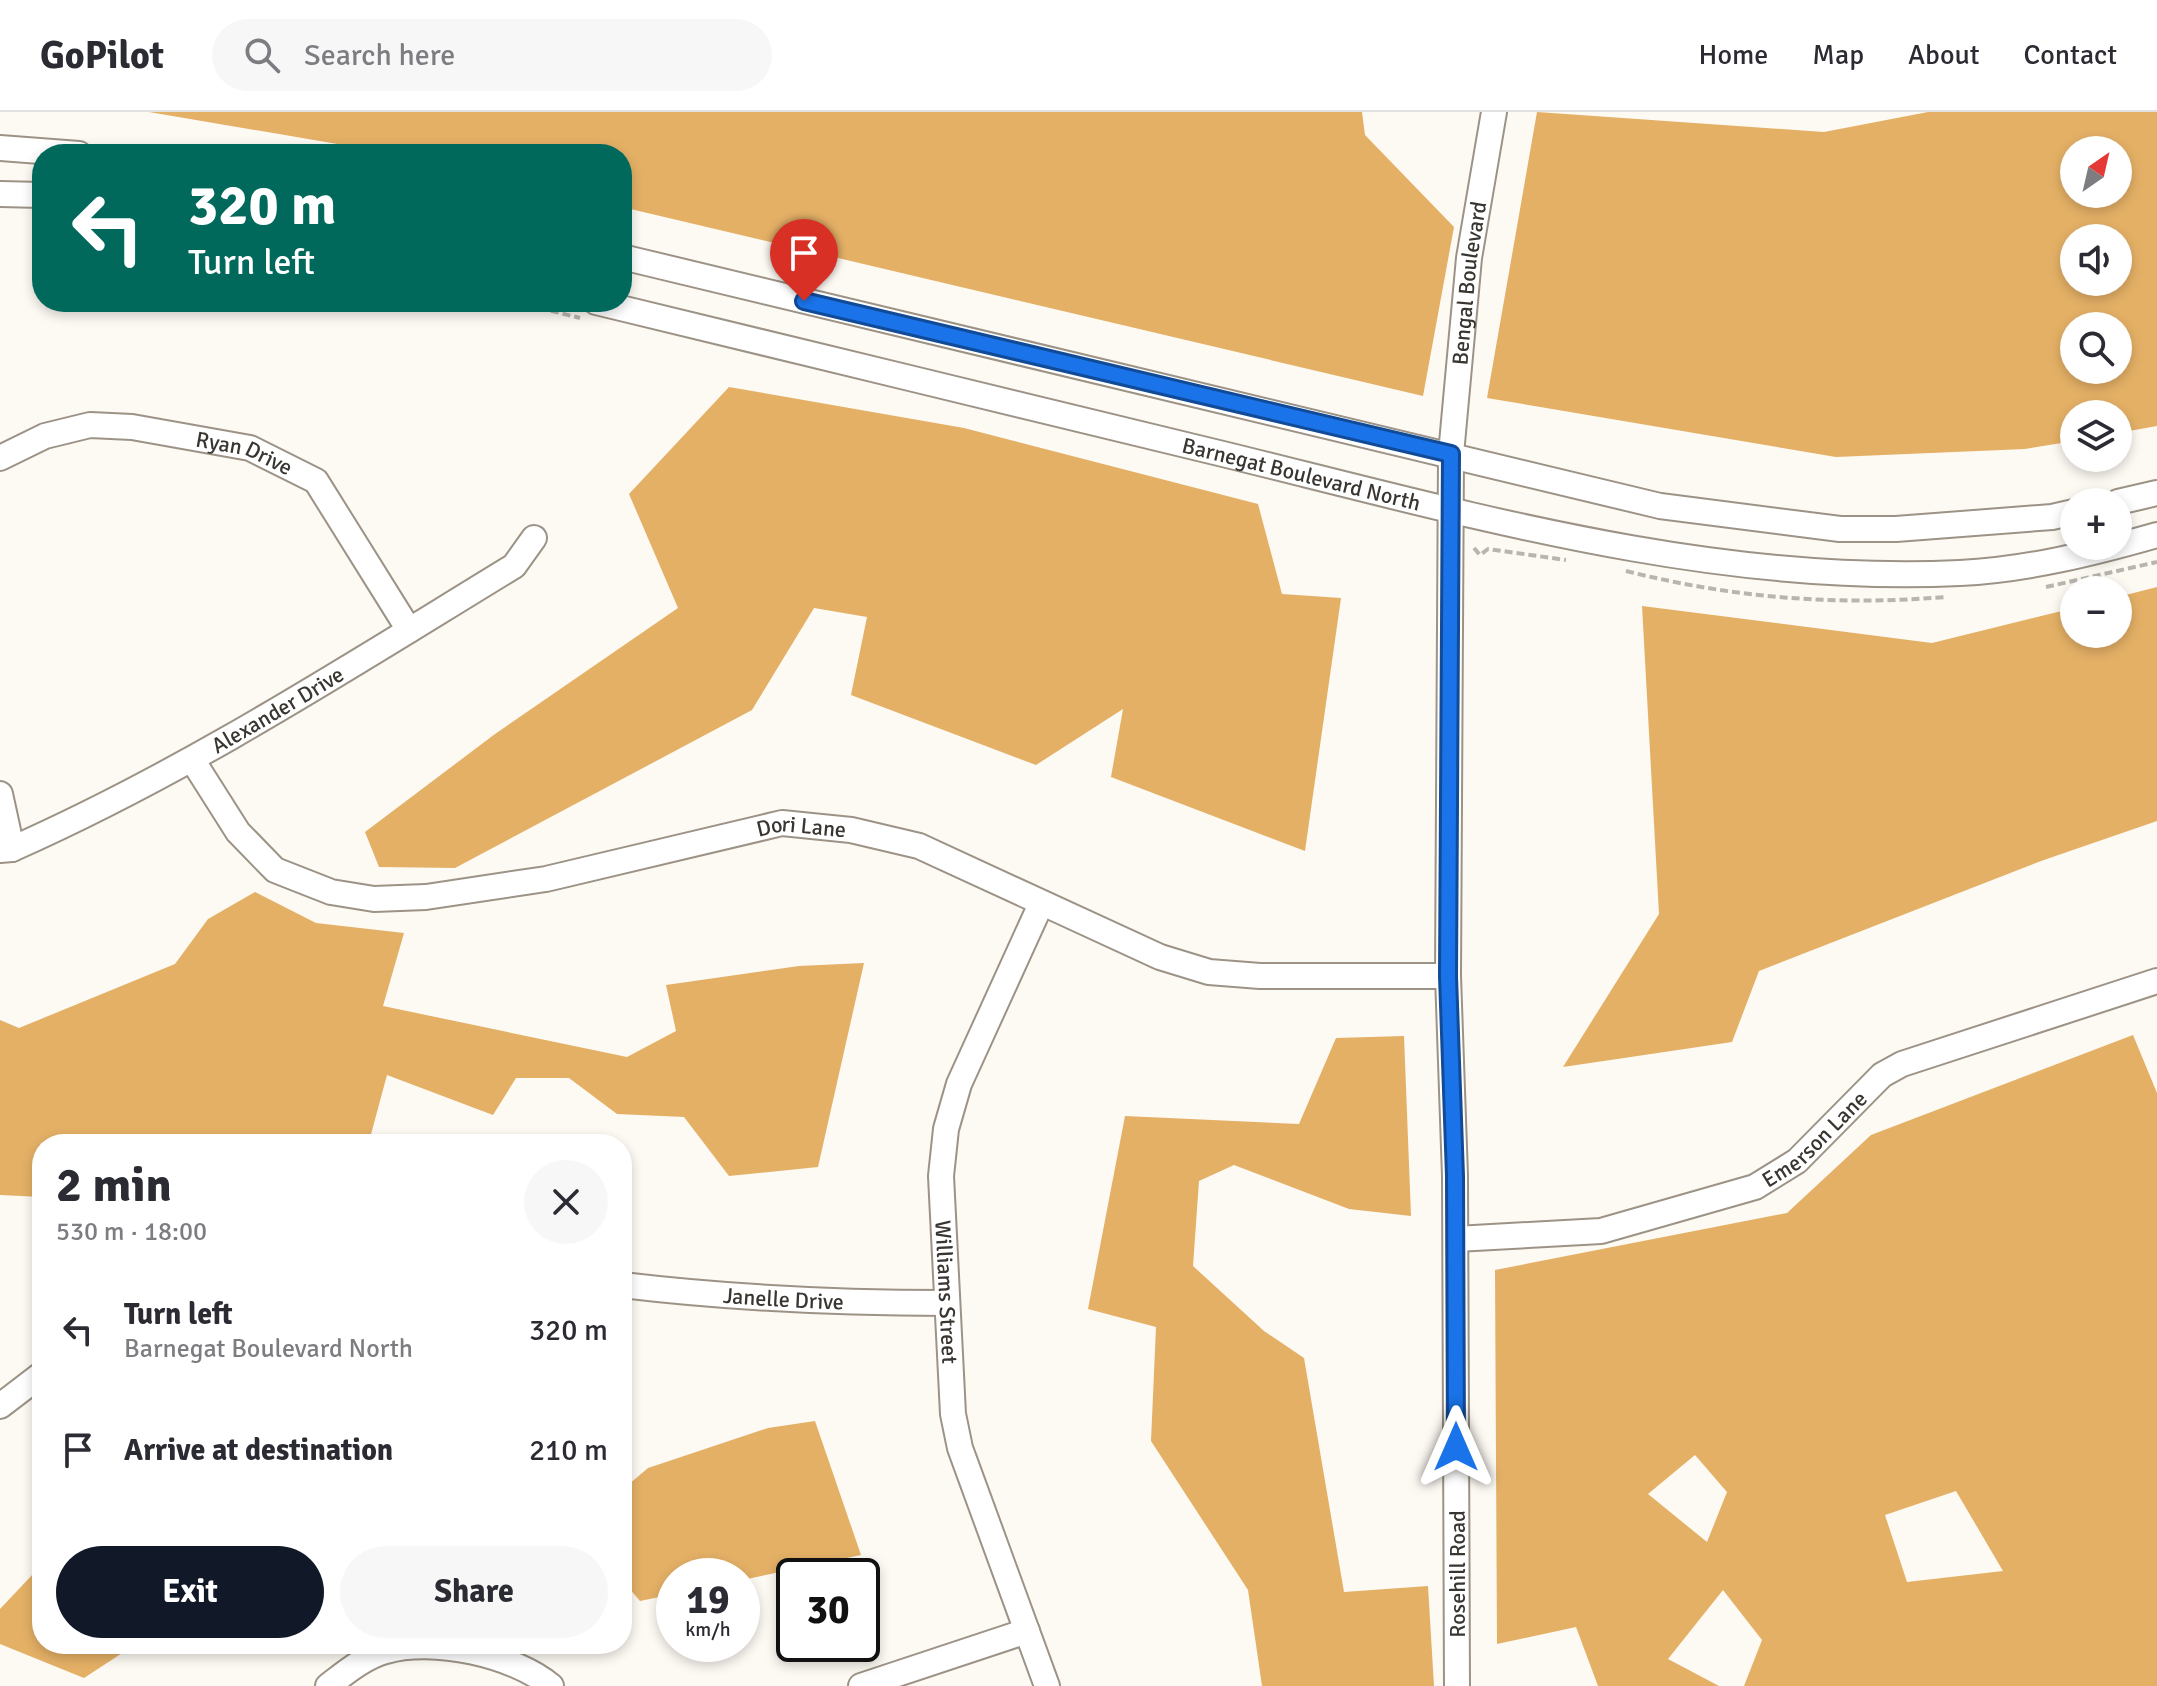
<!DOCTYPE html>
<meta charset="utf-8">
<style>
body{margin:0;font-family:Signika,sans-serif;background:#f7f7f7;color:#2b2b33;height:100vh;display:flex;flex-direction:column;font-size:30px;white-space:nowrap}
*{box-sizing:border-box;margin:0}
p{font-size:26px;color:#7c7c81}
.icon{flex:none;width:44px;height:44px;fill:none;stroke:currentColor;stroke-width:2;stroke-linecap:round;stroke-linejoin:round}
.map{position:relative;flex:1;overflow:hidden}
.details{position:absolute;left:32px;top:1022px;width:600px;height:520px;display:flex;flex-direction:column;background:#fff;border-radius:32px;box-shadow:0 4px 12px #0003}
.details>*{flex:none}
.guide{position:absolute;left:32px;top:32px;width:600px;height:168px;border-radius:32px;box-shadow:0 4px 12px #0003;background:#00695c;color:#fff;overflow:hidden}
.needle{width:52px;rotate:34deg}
.fabs{position:absolute;left:2060px;top:24px;display:grid;gap:16px}
.fabs a{display:grid;place-items:center;width:72px;height:72px;border-radius:50%;background:#fff;box-shadow:0 4px 12px #0003;font-size:40px}
.speed{position:absolute;left:656px;top:1446px;display:flex;gap:16px;font-size:40px;font-weight:700;text-align:center}
.speed>*{display:grid;place-content:center;width:104px;height:104px;border-radius:50%;background:#fff;box-shadow:0 4px 12px #0003;line-height:1}
.speed small{font-size:20px;font-weight:400}
.speed .limit{border:4px solid #111;border-radius:12px;background:#fff;color:#111}
.pin{position:absolute;display:grid;place-items:center;width:68px;height:68px;color:#fff;margin:-82px -34px;border-radius:50% 50% 50% 0;rotate:-45deg;box-shadow:0 0 8px #0007}
.pin .icon{rotate:45deg}
.me{position:absolute;width:88px;margin:-44px;rotate:0deg;stroke-linejoin:round;filter:drop-shadow(0 0 6px #0008)}
.turn{display:flex;align-items:center;gap:28px;height:168px;padding:0 24px;font-size:36px}
.turn .icon{width:104px;height:104px;stroke-width:2.5}
.turn b{display:block;font-size:56px;line-height:68px}
.round{display:grid;place-items:center;flex:none;width:84px;height:84px;border-radius:42px;background:#f7f7f7}
.summary{display:flex;align-items:center;justify-content:space-between;height:136px;padding:0 24px}
h1{font-size:48px;font-weight:700;line-height:60px}
.primary-button{display:flex;gap:16px;margin-top:auto;padding:16px 24px}
.primary-button a{flex:1;height:92px;border-radius:48px;background:#111827;color:#fff;font-size:32px;font-weight:700;line-height:92px;text-align:center}
.primary-button a+a{background:#f7f7f7;color:#2b2b33}
ul{padding:0;list-style:none}
li{display:flex;align-items:center;gap:24px;height:120px;padding:0 24px}
li div{flex:1}
li b{display:block;font-size:30px}
li em{font-style:normal}
header{display:flex;align-items:center;gap:48px;box-sizing:border-box;height:112px;padding:0 40px;background:#fff;border-bottom:2px solid #e1e1e2}
header strong{font-size:38px}
nav{display:flex;gap:44px;margin-inline-start:auto;font-size:28px}
.search{width:560px;height:72px;background:#f7f7f7;display:flex;align-items:center;gap:20px;box-sizing:border-box;padding:0 28px;border-radius:44px;color:#7c7c81;font-size:30px}
.map>svg:first-child{display:block}
.forest{fill:#e4b066;fill-rule:evenodd}
.lines{fill:none;stroke-linecap:round;stroke-linejoin:round}
.minor-casing{stroke:#9c9386;stroke-width:28}
.path{stroke:#b8b4ae;stroke-width:4;stroke-dasharray:8 4;stroke-linecap:butt}
.minor{stroke:#fff;stroke-width:24}
.route-casing{stroke:#114b97;stroke-width:20}
.route{stroke:#1a73e8;stroke-width:14}
.labels{text-anchor:middle;stroke-width:6;stroke-linejoin:round;paint-order:stroke}
.street-label{font-size:22px;fill:#393530;stroke:#fff}
</style>
<header>
<strong>GoPilot</strong>
<div class="search"><svg class="icon" aria-label="search" viewBox="0 0 24 24"><circle cx="10" cy="10" r="6"/><path d="M15 15l6 6"/></svg>Search here</div>
<nav><a>Home</a><a>Map</a><a>About</a><a>Contact</a></nav>
</header>
<div class="map">
<svg width="2157" height="1574" viewBox="0 0 2157 1574">
<rect width="100%" height="100%" fill="#fdf9f3"/>
<path class="forest" d="M149,0H1362L1365,23L1454,115L1423,284L622,95V42H396Z
M1537,0L1824,20L1928,0H2157V314L2118,321V302H2074V329L2025,337L1836,345L1487,286ZM2118,38V82H2074V38ZM2074,126H2118V170H2074ZM2074,214H2118V258H2074Z
M729,275L964,316L1258,392L1282,482L1341,486L1305,739L1111,665L1123,597L1036,653L851,583L867,505L814,496L752,598L455,756L379,755L365,720L495,622L678,496L629,382Z
M2157,475V709L2041,749L1759,859L1732,930L1563,955L1659,802L1642,494L1932,531L2074,496V522H2118V485Z
M255,780L316,811L404,821L383,894L627,945L676,919L666,873L799,854L864,851L818,1055L729,1064L684,1005L617,1002L569,966H516L493,1003L387,963L370,1026L224,1032H42V1085L0,1083V908L19,916L175,852L208,807Z
M2133,923L2157,981V1574H1744L1762,1528L1723,1478L1668,1547L1719,1574H1598L1576,1515L1497,1532L1495,1158L1787,1101L1871,1023ZM1695,1343L1727,1380L1707,1430L1648,1382ZM1956,1379L2003,1459L1907,1470L1885,1403Z
M1404,924L1411,1104L1349,1097L1234,1053L1199,1069L1193,1154L1264,1219L1304,1246L1344,1480L1428,1474L1434,1574H1262L1248,1478L1151,1329L1156,1215L1088,1197L1125,1004L1299,1012L1336,926Z
M815,1309L861,1443L742,1468V1464H674V1482L640,1489L622,1468V1378L648,1356L768,1316Z
M42,1458V1532H136L84,1566L0,1532V1497L33,1462Z"/>
<g class="lines">
<defs>
<g id="minor">
<path d="M0,36L79,42"/>
<path d="M0,82L42,83"/>
<path d="M622,145L1660,394L1840,417H1896L2052,405L2074,400"/>
<path id="s1" d="M596,190C806,241 1017,292 1227,343C1467,402 1712,473 1960,461C2026,458 2094,441 2157,423"/>
<path id="s2" d="M0,346L45,324L90,313L132,315L250,336L316,369L409,518"/>
<path d="M2118,390L2157,381"/>
<path id="s3" d="M193,649L238,720L275,758L331,780L374,787L426,785L546,767L782,711L851,718L919,734L1160,845L1209,860L1260,864H1448"/>
<path d="M0,682L12,737"/>
<path id="s4" d="M0,738L12,737C188,659 350,554 514,454L534,426"/>
<path id="s5" d="M1041,792L959,972L946,1017L941,1064L953,1302L960,1336L1047,1574"/>
<path id="s6" d="M1456,1127L1601,1119L1755,1075L1797,1049L1882,963L1902,952L2157,869"/>
<path id="s7" d="M622,1173C731,1186 838,1191 947,1191"/>
<path d="M0,1294L42,1262"/>
<path d="M328,1574C345,1561 364,1545 386,1539C432,1525 514,1543 551,1574"/>
<path d="M861,1574L1027,1519"/>
<path id="s8" d="M1457,1574L1455,1064L1448,864L1451,342L1469,146L1494,0"/>
</g>
</defs>
<use href="#minor" class="minor-casing"/>
<path class="path" d="M516,190L580,206
M1474,436L1480,443L1488,437L1566,448
M1626,459C1734,486 1835,494 1946,485
M2046,475L2157,450"/>
<use href="#minor" class="minor"/>
</g>
<g class="lines">
<defs>
<path id="route" d="M804,189L1451,342L1448,864L1455,1064L1456,1335"/>
</defs>
<use href="#route" class="route-casing"/>
<use href="#route" class="route"/>
</g>
<g class="labels">
<g class="street-label">
<text dy="8" stroke="none"><textPath href="#s8" startOffset="1404">Bengal Boulevard</textPath></text>
<text dy="8" stroke="none"><textPath href="#s2" startOffset="254">Ryan Drive</textPath></text>
<text dy="8" stroke="none"><textPath href="#s1" startOffset="726">Barnegat Boulevard North</textPath></text>
<text dy="8" stroke="none"><textPath href="#s4" startOffset="312">Alexander Drive</textPath></text>
<text dy="8" stroke="none"><textPath href="#s3" startOffset="676">Dori Lane</textPath></text>
<text dy="8" stroke="none"><textPath href="#s6" startOffset="382">Emerson Lane</textPath></text>
<text dy="8" stroke="none"><textPath href="#s5" startOffset="408">Williams Street</textPath></text>
<text dy="8" stroke="none"><textPath href="#s7" startOffset="162">Janelle Drive</textPath></text>
<text transform="translate(1457 1462) rotate(-90)" y="8">Rosehill Road</text>
</g>
</g>
</svg>
<div class="fabs">
<a><svg class="needle" viewBox="-14 -14 28 28"><path d="M0-13l5 13h-10z" fill="#e53935"/><path d="M0 13l5-13h-10z" fill="#7c7c81"/></svg></a>
<a><svg class="icon" aria-label="sound" viewBox="0 0 24 24"><path d="M4 9h4l5-4v14l-5-4H4zM17 9q2 3 0 6"/></svg></a>
<a><svg class="icon" aria-label="search" viewBox="0 0 24 24"><circle cx="10" cy="10" r="6"/><path d="M15 15l6 6"/></svg></a>
<a><svg class="icon" aria-label="layers" viewBox="0 0 24 24"><path d="M12 4l9 5-9 5-9-5zM3 14l9 5 9-5"/></svg></a>
<a>+</a>
<a>−</a>
</div>
<div class="speed"><div>19<small>km/h</small></div><div class="limit">30</div></div>
<div class="pin" style="left:804px;top:189px;background:#d93025"><svg class="icon" aria-label="arrive" viewBox="0 0 24 24"><path d="M6 21V4h12l-3 4 3 4H6"/></svg></div>
<svg class="me" style="left:1456px;top:1335px" viewBox="-20 -20 40 40"><path d="M0-17L14 15 0 8-14 15z" fill="#1a73e8" stroke="#fff" stroke-width="4"/></svg>
<div class="guide">
<div class="turn"><svg class="icon" aria-label="left" viewBox="0 0 24 24"><path d="M17 20v-9H6M10 6l-5 5 5 5"/></svg><div><b>320 m</b>Turn left</div></div>
</div>
<section class="details">
<div class="summary"><div><h1>2 min</h1><p>530 m · 18:00</p></div><a class="round"><svg class="icon" aria-label="close" viewBox="0 0 24 24"><path d="M6 6l12 12M18 6L6 18"/></svg></a></div>
<ul>
<li><svg class="icon" aria-label="left" viewBox="0 0 24 24"><path d="M17 20v-9H6M10 6l-5 5 5 5"/></svg><div><b>Turn left</b><p>Barnegat Boulevard North</p></div><em>320 m</em></li>
<li><svg class="icon" aria-label="arrive" viewBox="0 0 24 24"><path d="M6 21V4h12l-3 4 3 4H6"/></svg><div><b>Arrive at destination</b></div><em>210 m</em></li>
</ul>
<div class="primary-button"><a>Exit</a><a>Share</a></div>
</section>
</div>
